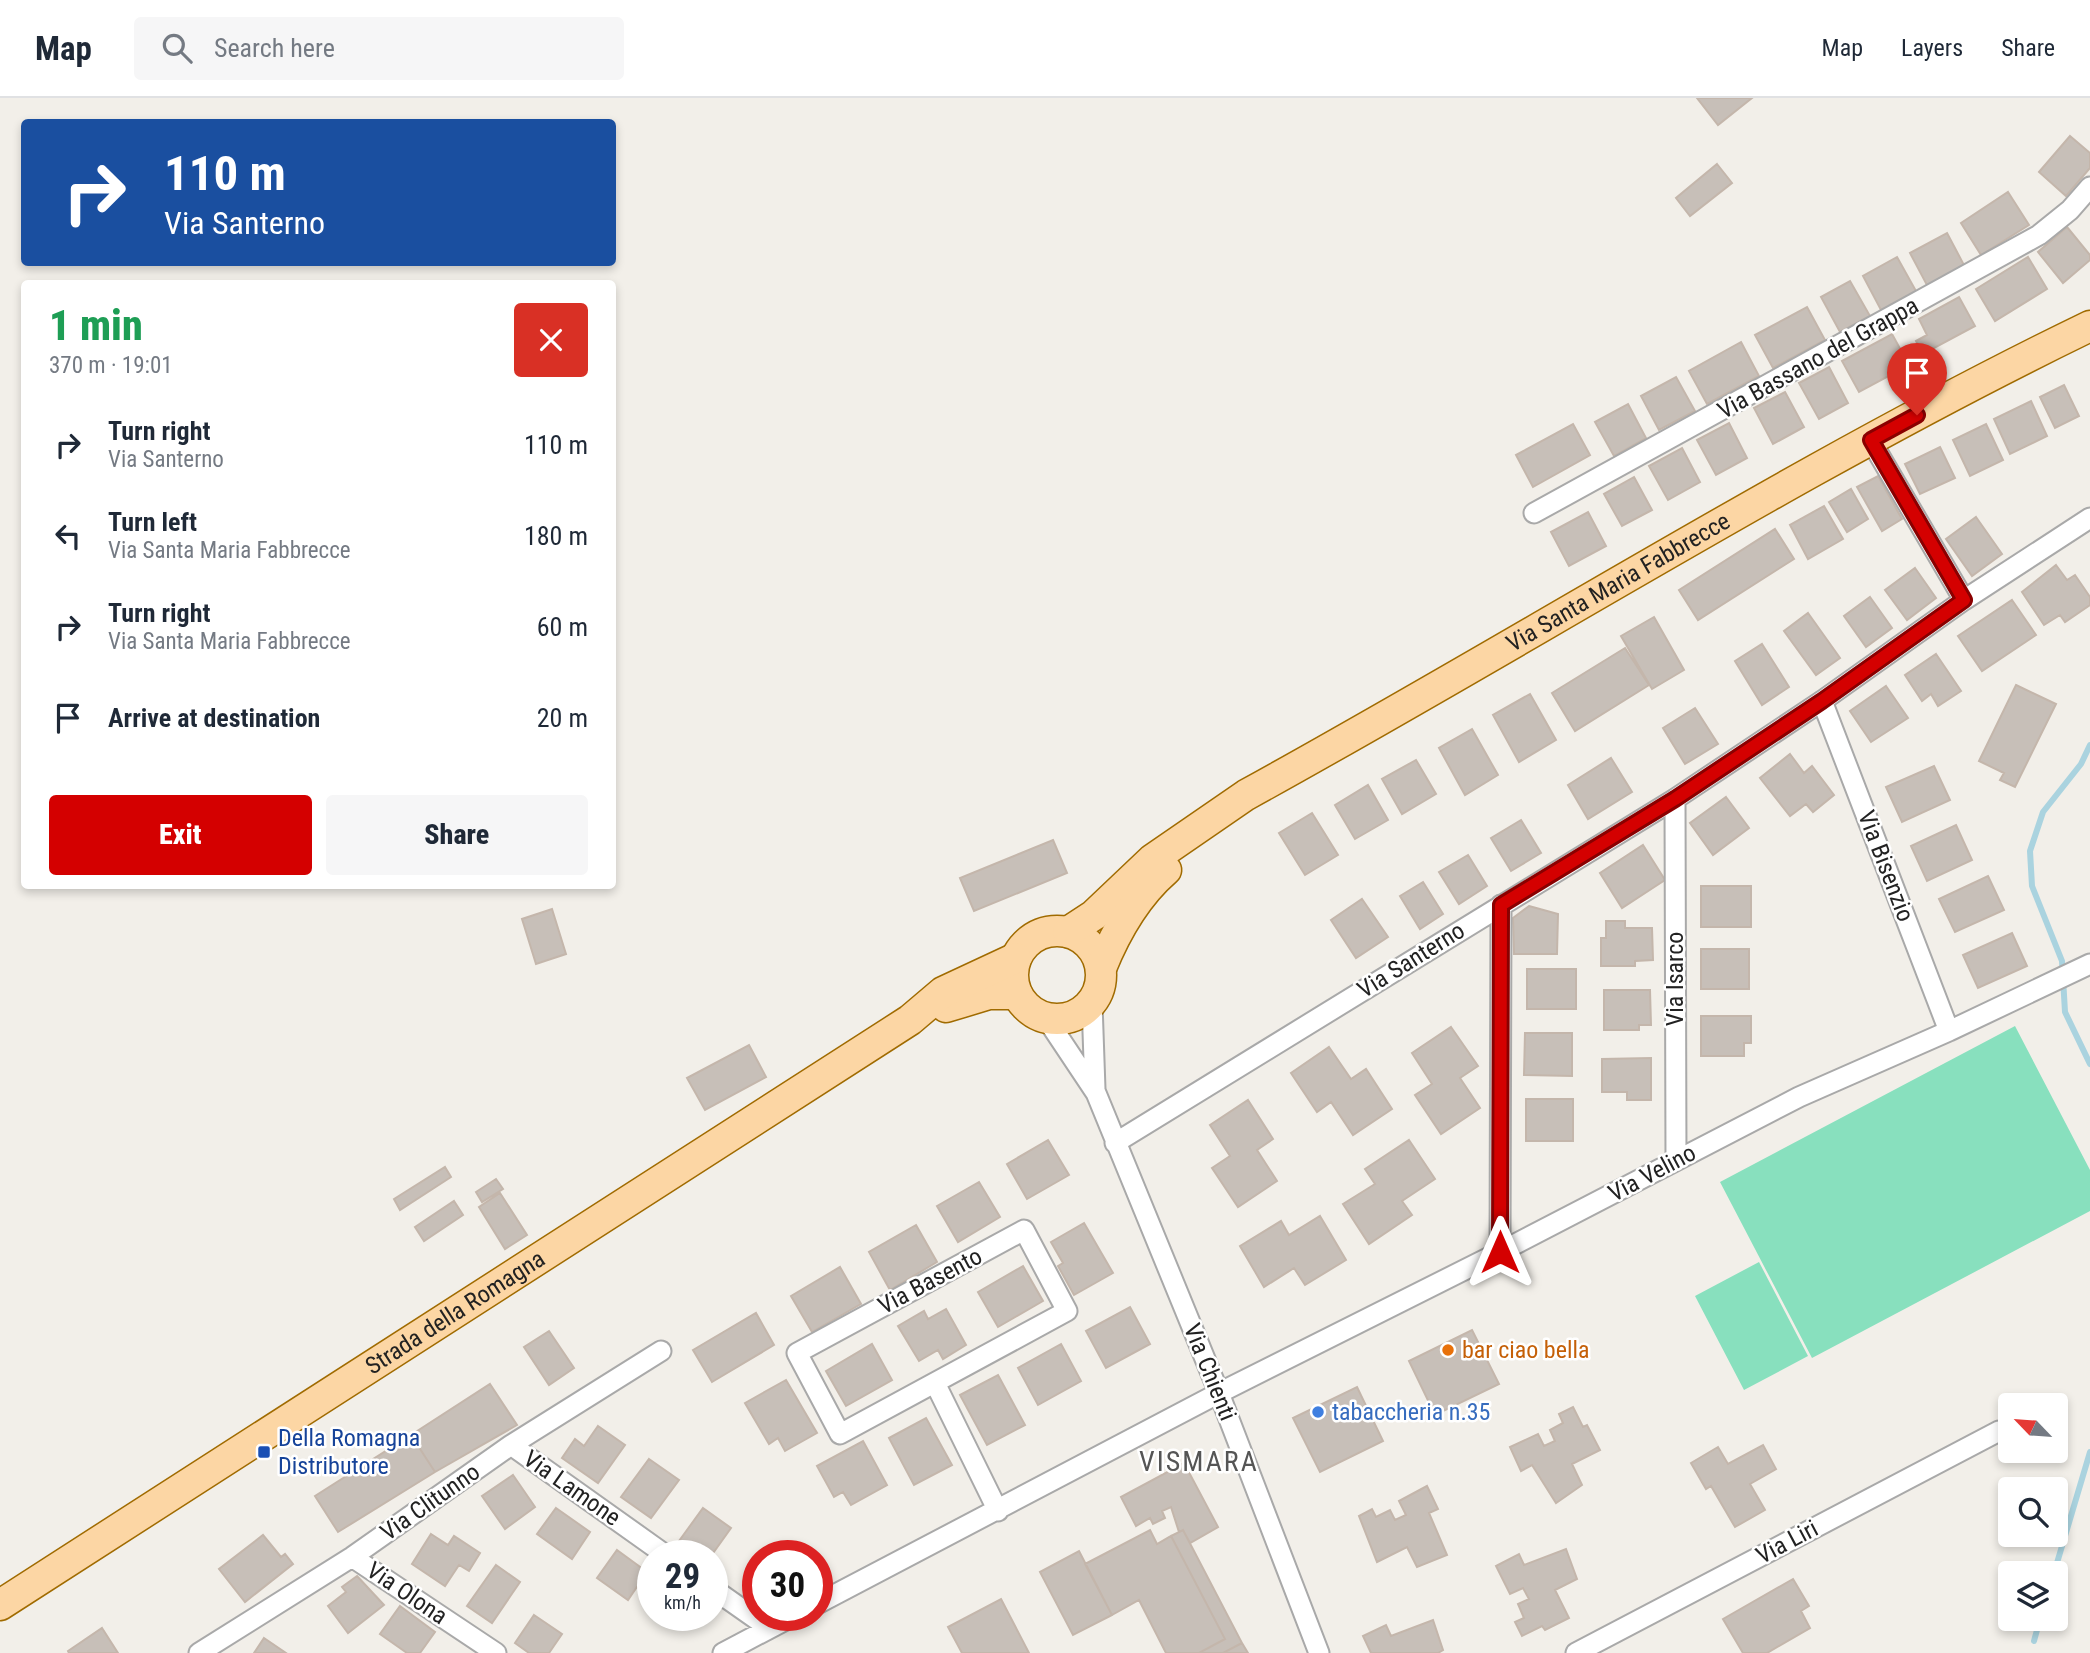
<!DOCTYPE html>
<meta charset="utf-8">
<style>
body{margin:0;font-family:"Roboto Condensed",sans-serif;background:#f6f6f7;color:#1f2937;height:100vh;display:flex;flex-direction:column;font-size:26px;white-space:nowrap}
*{box-sizing:border-box;margin:0}
p{font-size:23px;color:#747a83}
.icon{flex:none;width:38px;height:38px;fill:none;stroke:currentColor;stroke-width:2;stroke-linecap:round;stroke-linejoin:round}
.map{position:relative;flex:1;overflow:hidden}
.side{position:absolute;left:21px;top:182px;width:595px;height:609px;display:flex;flex-direction:column;background:#fff;border-radius:7px;box-shadow:0 4px 10px #0003}
.side>*{flex:none}
.hud{position:absolute;left:21px;top:21px;width:595px;height:147px;border-radius:7px;box-shadow:0 4px 10px #0003;background:#1a4fa0;color:#fff;overflow:hidden}
.needle{width:46px;rotate:295deg}
.tools{position:absolute;left:1998px;top:1295px;display:grid;gap:14px}
.tools a{display:grid;place-items:center;width:70px;height:70px;border-radius:7px;background:#fff;box-shadow:0 4px 10px #0003;font-size:35px}
.speed{position:absolute;left:637px;top:1442px;display:flex;gap:14px;font-size:35px;font-weight:700;text-align:center}
.speed>*{display:grid;place-content:center;width:91px;height:91px;border-radius:50%;background:#fff;box-shadow:0 4px 10px #0003;line-height:1}
.speed small{font-size:18px;font-weight:400}
.speed .limit{border:10px solid #d22;background:#fff;color:#111}
.pin{position:absolute;display:grid;place-items:center;width:60px;height:60px;color:#fff;margin:-72px -30px;border-radius:50% 50% 50% 0;rotate:-45deg;box-shadow:0 0 7px #0007}
.pin .icon{rotate:45deg}
.me{position:absolute;width:77px;margin:-38px;rotate:0deg;stroke-linejoin:round;filter:drop-shadow(0 0 5px #0008)}
.turn{display:flex;align-items:center;gap:24px;height:147px;padding:0 28px;font-size:32px}
.turn .icon{width:91px;height:91px;stroke-width:2.5}
.turn b{display:block;font-size:49px;line-height:60px}
.round{display:grid;place-items:center;flex:none;width:74px;height:74px;border-radius:7px;background:#f6f6f7}
.overview{display:flex;align-items:center;justify-content:space-between;height:119px;padding:0 28px}
h1{font-size:42px;font-weight:800;line-height:52px;color:#1e9e55}
.cta{display:flex;gap:14px;margin-top:auto;padding:14px 28px}
.cta a{flex:1;height:80px;border-radius:7px;background:#d40000;color:#fff;font-size:28px;font-weight:800;line-height:80px;text-align:center}
.cta a+a{background:#f6f6f7;color:#1f2937}
ul{padding:0;list-style:none}
li{display:flex;align-items:center;gap:21px;height:91px;padding:0 28px}
li div{flex:1}
li b{display:block;font-size:26px}
li em{font-style:normal}
header{display:flex;align-items:center;gap:42px;box-sizing:border-box;height:98px;padding:0 35px;background:#fff;border-bottom:2px solid #e0e1e3}
header strong{font-size:33px}
nav{display:flex;gap:38px;margin-inline-start:auto;font-size:24px}
.search{width:490px;height:63px;background:#f6f6f7;display:flex;align-items:center;gap:18px;box-sizing:border-box;padding:0 24px;border-radius:7px;color:#747a83;font-size:26px}
.map>svg:first-child{display:block}
.pitch{fill:#88e0be}
.lines{fill:none;stroke-linecap:round;stroke-linejoin:round}
.stream{stroke:#aad3df;stroke-width:6}
.building{fill:#c7bfb8;stroke:#c4b6ab;stroke-width:2}
.street-casing{stroke:#a9a9a9;stroke-width:23}
.primary-casing{stroke:#a06b00;stroke-width:33}
.street{stroke:#fff;stroke-width:19}
.primary{stroke:#fcd6a4;stroke-width:30}
.route-casing{stroke:#8a0000;stroke-width:18}
.route{stroke:#d40000;stroke-width:12}
.food-dot{fill:#e8710a;stroke:#fff;stroke-width:2.5}
.shop-dot{fill:#3f7fe0;stroke:#fff;stroke-width:2.5}
.transit-dot{fill:#1a4fb4;stroke:#fff;stroke-width:2.5}
.labels{text-anchor:middle;stroke-width:5;stroke-linejoin:round;paint-order:stroke}
.street-label{font-size:24px;fill:#222;stroke:#fff}
.food-label{font-size:24px;fill:#c56008;stroke:#fff;text-anchor:start}
.shop-label{font-size:24px;fill:#366cbe;stroke:#fff;text-anchor:start}
.transit-label{font-size:24px;fill:#164399;stroke:#fff;text-anchor:start}
.quarter-label{font-size:28px;letter-spacing:2px;fill:#555;stroke:#fff}
</style>
<header>
<strong>Map</strong>
<div class="search"><svg class="icon" aria-label="search" viewBox="0 0 24 24"><circle cx="10" cy="10" r="6"/><path d="M15 15l6 6"/></svg>Search here</div>
<nav><a>Map</a><a>Layers</a><a>Share</a></nav>
</header>
<div class="map">
<svg width="2090" height="1555" viewBox="0 0 2090 1555">
<rect width="100%" height="100%" fill="#f2efe9"/>
<path class="pitch" d="M2015,928L2090,1072V1113L1812,1260L1720,1084Z
M1759,1164L1808,1258L1744,1292L1695,1198Z"/>
<g class="lines">
<path class="stream" d="M2090,647L2081,666L2043,714L2030,753L2032,788L2062,863L2065,914L2090,966
M2054,1475L2090,1354
M2034,1543L2040,1521"/>
</g>
<path class="building" d="M1697,0H1752L1718,27Z
M2070,38L2090,55V70L2066,98L2039,74Z
M1717,66L1732,85L1690,118L1676,100Z
M2008,94L2029,127L1981,157L1961,125Z
M2067,129L2090,157V162L2063,185L2038,154Z
M1947,135L1965,169L1928,189L1910,155Z
M1897,159L1916,193L1881,212L1863,178Z
M2028,159L2047,191L1995,223L1976,191Z
M1850,183L1870,218L1840,234L1821,199Z
M1959,199L1975,228L1923,256L1916,243L1927,237L1919,221Z
M1807,209L1825,242L1773,270L1755,237Z
M1892,236L1909,267L1859,294L1842,263Z
M1741,244L1759,278L1707,306L1689,273Z
M1829,269L1848,305L1819,321L1799,285Z
M1676,279L1695,313L1659,332L1641,298Z
M2064,287L2079,318L2055,330L2040,299Z
M1785,294L1804,329L1773,346L1754,310Z
M2031,303L2047,338L2010,356L1994,321Z
M1628,306L1646,340L1614,358L1595,324Z
M1729,325L1747,360L1716,377L1697,342Z
M1573,326L1590,357L1533,389L1516,357Z
M1986,326L2003,362L1970,378L1953,342Z
M1940,349L1955,380L1920,396L1905,366Z
M1682,350L1700,384L1668,402L1649,368Z
M1878,378L1902,421L1882,433L1857,389Z
M1634,379L1652,412L1622,428L1604,396Z
M1851,391L1868,421L1847,434L1829,404Z
M1824,408L1843,441L1808,461L1790,427Z
M1588,414L1606,448L1569,468L1551,434Z
M1976,419L2002,456L1972,478L1946,441Z
M1775,431L1794,461L1698,522L1679,492Z
M2056,467L2067,482L2075,477L2090,499V507L2065,524L2060,517L2044,527L2022,494Z
M1915,470L1936,500L1907,522L1885,492Z
M1870,499L1892,530L1866,549L1844,518Z
M2012,502L2036,537L1982,573L1958,538Z
M1808,515L1840,560L1816,577L1784,533Z
M1654,519L1684,572L1652,591L1621,538Z
M1762,546L1789,589L1762,607L1735,563Z
M1625,550L1649,587L1575,633L1552,595Z
M1936,556L1961,593L1938,608L1931,596L1922,603L1905,577Z
M2016,587L2056,606L2015,689L2000,682L2004,675L1979,663Z
M1886,588L1908,620L1871,644L1850,613Z
M1530,596L1556,642L1519,664L1493,617Z
M1695,610L1718,646L1685,666L1663,630Z
M1472,631L1498,677L1465,697L1439,650Z
M1790,656L1804,675L1812,668L1834,697L1813,714L1806,706L1790,718L1760,680Z
M1611,660L1632,694L1588,721L1568,687Z
M1416,662L1436,696L1402,716L1382,681Z
M1934,668L1950,702L1902,724L1886,689Z
M1368,687L1388,722L1355,741L1335,707Z
M1726,699L1749,730L1713,757L1690,725Z
M1312,715L1338,757L1305,777L1279,735Z
M1521,722L1541,755L1511,773L1491,740Z
M1956,727L1972,762L1927,783L1911,748Z
M1053,742L1067,775L974,813L960,780Z
M1643,747L1665,782L1622,810L1600,775Z
M1468,757L1487,788L1459,806L1439,774Z
M1988,778L2004,812L1955,834L1939,801Z
M1423,784L1443,816L1420,831L1400,798Z
M1701,788H1751V829H1701Z
M1362,801L1388,839L1356,860L1331,822Z
M1529,808L1558,816L1557,856H1514L1513,820Z
M552,811L566,856L536,866L522,821Z
M1606,823H1625V830H1652L1653,862L1635,863V868H1601V840H1606Z
M2012,835L2027,868L1978,890L1963,857Z
M1701,851H1749V891H1701Z
M1527,871H1576V911H1527Z
M1604,892H1650L1651,927H1639V932H1604Z
M1701,918H1751V945H1744V958H1701Z
M1451,929L1478,968L1460,980L1480,1010L1441,1036L1415,997L1432,986L1412,955Z
M1525,935H1572V978L1524,977Z
M749,947L766,979L705,1012L687,980Z
M1329,949L1351,981L1366,971L1392,1011L1353,1037L1331,1004L1317,1014L1291,975Z
M1651,960V1002H1627V994H1602V961Z
M1526,1001H1573V1043H1526Z
M1248,1002L1273,1041L1257,1052L1277,1083L1238,1109L1212,1070L1230,1058L1210,1027Z
M1048,1042L1069,1077L1027,1101L1007,1066Z
M1409,1042L1435,1081L1402,1103L1412,1117L1369,1146L1343,1106L1375,1086L1365,1071Z
M445,1069L451,1079L400,1112L394,1101Z
M496,1081L503,1091L482,1104L476,1094Z
M979,1084L1000,1119L958,1144L937,1108Z
M500,1095L527,1137L505,1151L479,1109Z
M454,1103L463,1117L424,1143L415,1129Z
M1320,1118L1346,1162L1305,1187L1294,1170L1264,1189L1240,1148L1281,1123L1289,1137Z
M1084,1125L1113,1175L1074,1197L1058,1168L1063,1165L1051,1144Z
M916,1127L937,1164L890,1192L869,1154Z
M1023,1168L1043,1203L998,1229L978,1194Z
M840,1169L861,1206L812,1234L791,1198Z
M1130,1209L1150,1246L1106,1270L1086,1233Z
M946,1211L966,1247L943,1261L938,1252L919,1263L898,1228L924,1213L928,1221Z
M756,1215L774,1247L712,1284L693,1252Z
M1472,1232L1499,1286L1435,1317L1409,1263Z
M549,1233L574,1270L549,1287L524,1249Z
M872,1246L892,1282L846,1308L826,1273Z
M1061,1246L1081,1283L1038,1307L1018,1270Z
M998,1277L1025,1327L987,1347L960,1297Z
M786,1282L817,1335L785,1353L778,1340L769,1346L745,1305Z
M490,1286L517,1327L435,1374L411,1337Z
M1357,1289L1383,1343L1320,1374L1293,1320Z
M1573,1309L1583,1329L1587,1327L1600,1352L1572,1366L1582,1387L1556,1405L1532,1367L1521,1373L1510,1349L1538,1336L1544,1348L1555,1343L1550,1332L1563,1325L1559,1316Z
M926,1320L952,1367L914,1387L889,1340Z
M598,1328L625,1347L598,1385L562,1360L575,1341L584,1348Z
M411,1337L435,1374L338,1434L315,1398Z
M863,1343L887,1387L851,1407L843,1394L834,1399L817,1368Z
M1763,1347L1776,1371L1750,1386L1765,1412L1735,1429L1711,1388L1706,1391L1691,1365L1718,1349L1728,1366Z
M649,1361L679,1382L651,1420L621,1399Z
M1184,1365L1218,1429L1190,1445L1183,1432L1179,1434L1171,1409L1162,1413L1165,1420L1153,1426L1150,1420L1136,1428L1121,1399Z
M513,1377L535,1409L505,1431L482,1398Z
M1427,1388L1438,1411L1429,1415L1447,1457L1417,1469L1407,1449L1377,1464L1359,1418L1372,1411L1376,1419L1390,1412L1395,1422L1406,1417L1399,1403Z
M556,1410L590,1434L572,1461L537,1436Z
M703,1410L731,1430L711,1458H699L679,1443Z
M1150,1432L1157,1446L1171,1438L1225,1541L1199,1555H1166L1139,1502L1112,1517L1085,1466Z
M1183,1432L1242,1545L1223,1555H1199L1225,1541L1171,1438Z
M431,1436L448,1447L454,1438L480,1455L469,1473L459,1467L445,1488L412,1466Z
M263,1437L281,1459L285,1456L293,1466L245,1504L219,1471Z
M1566,1451L1577,1481L1555,1492L1569,1520L1545,1532L1542,1528L1522,1538L1515,1524L1524,1520L1518,1506L1529,1501L1523,1490L1510,1496L1496,1468L1519,1456L1524,1467Z
M617,1452L647,1474L628,1502L597,1480Z
M1079,1453L1112,1517L1073,1537L1040,1474Z
M496,1467L520,1484L492,1525L467,1508Z
M357,1478L384,1507L348,1535L328,1508L346,1494L342,1489Z
M1793,1481L1809,1508L1801,1513L1810,1530L1767,1555H1743L1723,1521Z
M1001,1501L1029,1555H962L948,1529Z
M400,1508L435,1534L420,1555H407L380,1536Z
M534,1517L562,1536L549,1555H529L515,1545Z
M1433,1522L1443,1552L1438,1555H1371L1363,1538L1386,1527L1391,1538Z
M102,1530L118,1555H69L68,1553Z
M264,1540L286,1555H254Z
M1242,1545L1248,1555H1223Z"/>
<g class="lines">
<defs>
<path id="street" d="M1871,343L1964,502
M1534,415L2039,137L2070,112L2090,89
M1822,603L1949,933
M1675,701L1676,1062
M1092,905L1095,991
M1046,920L1096,995L1219,1295L1319,1555
M1115,1045L1675,701L1822,603L1964,502L2090,420
M1024,1132L1067,1213L840,1336L797,1255Z
M1500,1154L1501,807
M935,1285L998,1413
M511,1347L667,1458
M352,1459L496,1555
M712,1490L769,1530
M817,1506L1219,1295L1500,1154L1799,999L1949,933L2090,866
M199,1555L352,1459L511,1347L661,1253
M723,1555L795,1517
M1576,1555L1999,1333"/>
<g id="primary">
<circle cx="1057" cy="877" r="44"/>
<path id="s1" d="M1068,834L1094,817L1153,761L1246,697C1528,542 1801,368 2090,228"/>
<path d="M1101,870C1116,833 1136,798 1166,772"/>
<path d="M946,909L989,896H1017"/>
<path id="s2" d="M0,1507L910,922L943,894L1016,860"/>
</g>
</defs>
<use href="#street" class="street-casing"/>
<use href="#primary" class="primary-casing"/>
<use href="#street" class="street"/>
<use href="#primary" class="primary"/>
</g>
<g class="lines">
<defs>
<path id="route" d="M1500,1154L1501,807L1675,701L1822,603L1964,502L1871,342L1917,317"/>
</defs>
<use href="#route" class="route-casing"/>
<use href="#route" class="route"/>
</g>
<circle class="food-dot" cx="1448" cy="1252" r="7"/>
<circle class="shop-dot" cx="1318" cy="1314" r="7"/>
<rect class="transit-dot" x="257" y="1347" width="14" height="14" rx="3.5"/>
<g class="labels">
<g class="street-label">
<text transform="translate(1818 260) rotate(-29)" y="8">Via Bassano del Grappa</text>
<text dy="8" stroke="none"><textPath href="#s1" startOffset="654">Via Santa Maria Fabbrecce</textPath></text>
<text transform="translate(1886 768) rotate(69)" y="8">Via Bisenzio</text>
<text transform="translate(1411 862) rotate(-32)" y="8">Via Santerno</text>
<text transform="translate(1675 881) rotate(-90)" y="8">Via Isarco</text>
<text transform="translate(1652 1075) rotate(-28)" y="8">Via Velino</text>
<text transform="translate(930 1183) rotate(-28)" y="8">Via Basento</text>
<text dy="8" stroke="none"><textPath href="#s2" startOffset="541">Strada della Romagna</textPath></text>
<text transform="translate(1210 1274) rotate(68)" y="8">Via Chienti</text>
<text transform="translate(572 1390) rotate(35)" y="8">Via Lamone</text>
<text transform="translate(430 1404) rotate(-35)" y="8">Via Clitunno</text>
<text transform="translate(1787 1444) rotate(-28)" y="8">Via Liri</text>
<text transform="translate(407 1495) rotate(34)" y="8">Via Olona</text>
</g>
<g class="food-label">
<text x="1462" y="1260">bar ciao bella</text>
</g>
<g class="shop-label">
<text x="1332" y="1322">tabaccheria n.35</text>
</g>
<g class="transit-label">
<text x="278" y="1348">Della Romagna<tspan x="278" dy="28">Distributore</tspan></text>
</g>
<g class="quarter-label">
<text x="1199" y="1373">VISMARA</text>
</g>
</g>
</svg>
<div class="tools">
<a><svg class="needle" viewBox="-14 -14 28 28"><path d="M0-13l5 13h-10z" fill="#e53935"/><path d="M0 13l5-13h-10z" fill="#747a83"/></svg></a>
<a><svg class="icon" aria-label="search" viewBox="0 0 24 24"><circle cx="10" cy="10" r="6"/><path d="M15 15l6 6"/></svg></a>
<a><svg class="icon" aria-label="layers" viewBox="0 0 24 24"><path d="M12 4l9 5-9 5-9-5zM3 14l9 5 9-5"/></svg></a>
</div>
<div class="speed"><div>29<small>km/h</small></div><div class="limit">30</div></div>
<div class="pin" style="left:1917px;top:317px;background:#d93025"><svg class="icon" aria-label="arrive" viewBox="0 0 24 24"><path d="M6 21V4h12l-3 4 3 4H6"/></svg></div>
<svg class="me" style="left:1500px;top:1154px" viewBox="-20 -20 40 40"><path d="M0-17L14 15 0 8-14 15z" fill="#d40000" stroke="#fff" stroke-width="4"/></svg>
<div class="hud">
<div class="turn"><svg class="icon" aria-label="right" viewBox="0 0 24 24"><path d="M7 20v-9h11M14 6l5 5-5 5"/></svg><div><b>110 m</b>Via Santerno</div></div>
</div>
<section class="side">
<div class="overview"><div><h1>1 min</h1><p>370 m · 19:01</p></div><a class="round" style="background:#d93025;color:#fff"><svg class="icon" aria-label="close" viewBox="0 0 24 24"><path d="M6 6l12 12M18 6L6 18"/></svg></a></div>
<ul>
<li><svg class="icon" aria-label="right" viewBox="0 0 24 24"><path d="M7 20v-9h11M14 6l5 5-5 5"/></svg><div><b>Turn right</b><p>Via Santerno</p></div><em>110 m</em></li>
<li><svg class="icon" aria-label="left" viewBox="0 0 24 24"><path d="M17 20v-9H6M10 6l-5 5 5 5"/></svg><div><b>Turn left</b><p>Via Santa Maria Fabbrecce</p></div><em>180 m</em></li>
<li><svg class="icon" aria-label="right" viewBox="0 0 24 24"><path d="M7 20v-9h11M14 6l5 5-5 5"/></svg><div><b>Turn right</b><p>Via Santa Maria Fabbrecce</p></div><em>60 m</em></li>
<li><svg class="icon" aria-label="arrive" viewBox="0 0 24 24"><path d="M6 21V4h12l-3 4 3 4H6"/></svg><div><b>Arrive at destination</b></div><em>20 m</em></li>
</ul>
<div class="cta"><a>Exit</a><a>Share</a></div>
</section>
</div>
